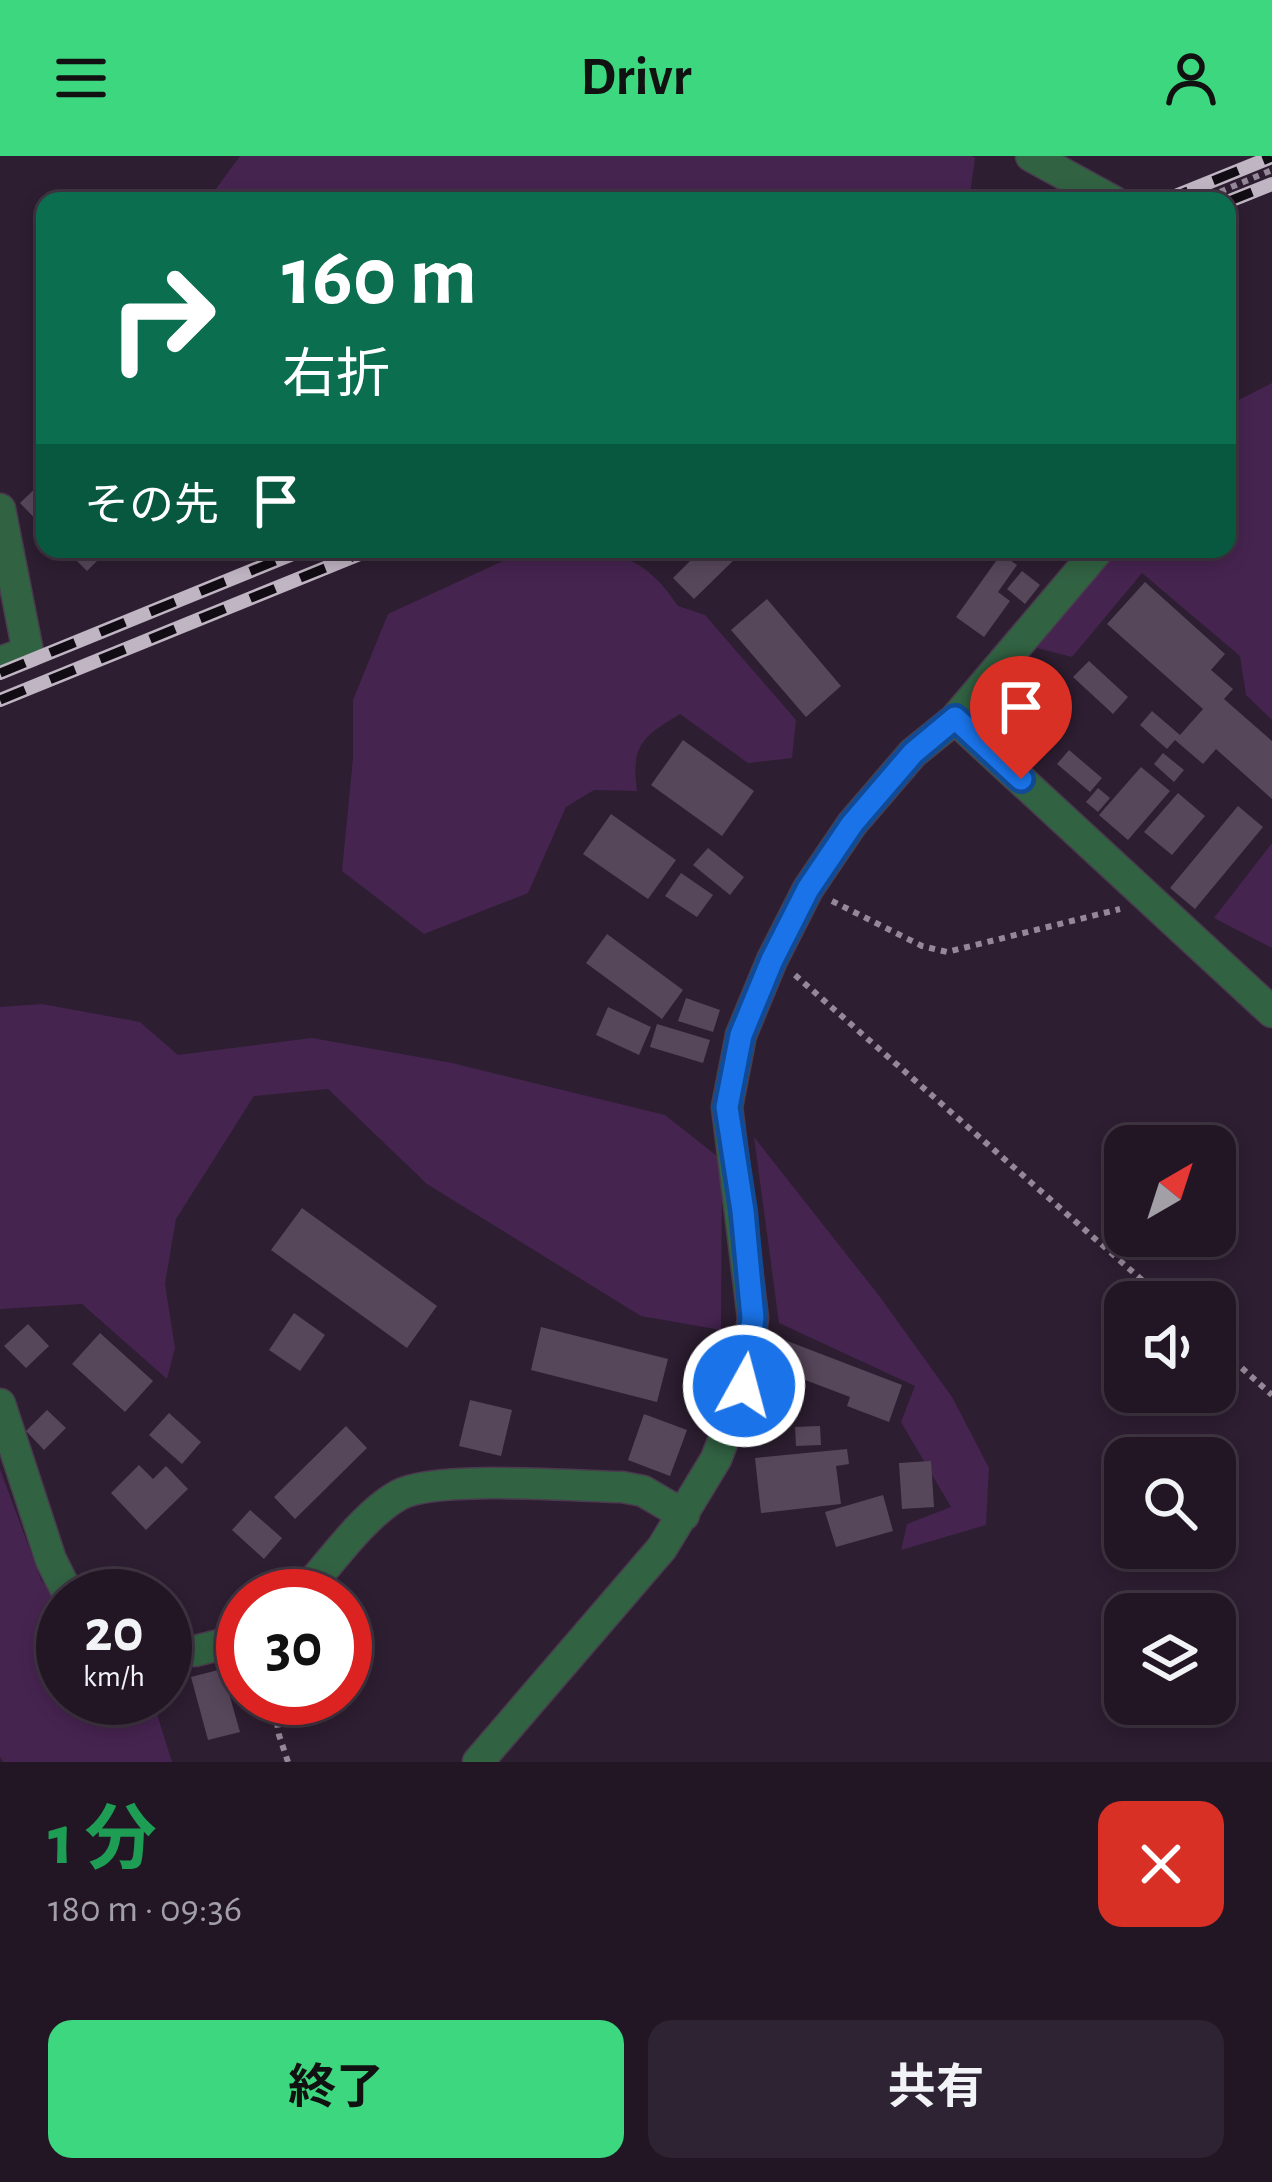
<!DOCTYPE html>
<html lang="ja">
<meta charset="utf-8">
<style>
body{margin:0;font-family:"Alegreya Sans","Noto Sans JP",sans-serif;background:#2e2332;color:#f1f3f6;height:100vh;display:flex;flex-direction:column;font-size:45px;white-space:nowrap}
*{box-sizing:border-box;margin:0}
p{font-size:39px;color:#a29fa7}
.icon{flex:none;width:66px;height:66px;fill:none;stroke:currentColor;stroke-width:2;stroke-linecap:round;stroke-linejoin:round}
.map{position:relative;height:1606px;overflow:hidden}
.side{display:flex;flex-direction:column;background:#221625;flex:1}
.side>*{flex:none}
.guide{position:absolute;left:36px;top:36px;width:1200px;height:366px;border-radius:24px;box-shadow:0 6px 18px #0003,0 0 0 3px #3f3542;background:#0b6e4f;color:#fff;overflow:hidden}
.needle{width:78px;rotate:39deg}
.tools{position:absolute;left:1104px;top:969px;display:grid;gap:24px}
.tools a{display:grid;place-items:center;width:132px;height:132px;border-radius:24px;background:#221625;box-shadow:0 6px 18px #0003,0 0 0 3px #3f3542;font-size:60px}
.speed{position:absolute;left:36px;top:1413px;display:flex;gap:24px;font-size:60px;font-weight:700;text-align:center}
.speed>*{display:grid;place-content:center;width:156px;height:156px;border-radius:50%;background:#221625;box-shadow:0 6px 18px #0003,0 0 0 3px #3f3542;line-height:1}
.speed small{font-size:30px;font-weight:400}
.speed .limit{border:18px solid #d22;background:#fff;color:#111}
.pin{position:absolute;display:grid;place-items:center;width:102px;height:102px;color:#fff;margin:-123px -51px;border-radius:50% 50% 50% 0;rotate:-45deg;box-shadow:0 0 12px #0007}
.pin .icon{rotate:45deg}
.me{position:absolute;width:132px;margin:-66px;rotate:7deg;stroke-linejoin:round;filter:drop-shadow(0 0 9px #0008)}
.turn{display:flex;align-items:center;gap:42px;height:252px;padding:0 48px;font-size:54px}
.turn .icon{width:156px;height:156px;stroke-width:2.5}
.turn b{display:block;font-size:84px;line-height:102px}
.then{display:flex;align-items:center;height:114px;padding:0 48px;background:#0003;gap:24px;font-size:45px}
.round{display:grid;place-items:center;flex:none;width:126px;height:126px;border-radius:24px;background:#2e2332}
.headline{display:flex;align-items:center;justify-content:space-between;height:204px;padding:0 48px}
h1{font-size:72px;font-weight:700;line-height:90px;color:#1e9e55}
.cta{display:flex;gap:24px;margin-top:auto;padding:24px 48px}
.cta a{flex:1;height:138px;border-radius:24px;background:#3cd77e;color:#111;font-size:48px;font-weight:700;line-height:138px;text-align:center}
.cta a+a{background:#2e2332;color:#f1f3f6}
header{display:flex;justify-content:space-between;align-items:center;height:156px;padding:0 48px;background:#3cd77e;color:#111;font-size:54px;font-weight:700}
.map>svg:first-child{display:block}
.green{fill:#462450}
.building{fill:#57475b}
.lines{fill:none;stroke-linecap:round;stroke-linejoin:round}
.minor-casing{stroke:#4a3b4e;stroke-width:33}
.path{stroke:#958898;stroke-width:6;stroke-dasharray:6 6;stroke-linecap:butt}
.minor{stroke:#316242;stroke-width:30}
.rail-casing{stroke:#c0b5c3;stroke-width:14}
.rail{stroke:#110b13;stroke-width:9;stroke-dasharray:27;stroke-linecap:butt}
.route-casing{stroke:#114b97;stroke-width:30}
.route{stroke:#1a73e8;stroke-width:21}
</style>
<header><svg class="icon" aria-label="menu" viewBox="0 0 24 24"><path d="M4 6h16M4 12h16M4 18h16"/></svg>Drivr<svg class="icon" aria-label="person" viewBox="0 0 24 24"><circle cx="12" cy="8" r="4"/><path d="M4 21q1-7 8-7t8 7"/></svg></header>
<div class="map">
<svg width="1272" height="1606" viewBox="0 0 1272 1606">
<rect width="100%" height="100%" fill="#2d1e31"/>
<path class="green" d="M240,0H972L975,2L969,45H207Z
M1272,227V564L1246,539L1240,500L1142,417L1072,501L1037,492L1114,393H1227V250Z
M529,393C596,393 638,388 678,450L705,459L796,564L792,602L748,607L680,558C642,581 631,589 637,635L594,634L566,651L528,737L424,778L342,715L353,602V544L388,458Z
M1272,687V792L1214,762Z
M42,848L140,866L178,899L312,882L452,907L665,959L722,1004L721,1174L641,1160L427,1028L328,933L254,940L176,1063L165,1128L175,1192L167,1223L82,1148L0,1153V851Z
M754,981L880,1141L952,1241L989,1312L986,1369L901,1394L907,1368L951,1351L901,1266L915,1230L779,1167Z
M0,1313L41,1424L63,1453V1542H152L172,1606H3L0,1601Z"/>
<path class="building" d="M45,323V373L20,347Z
M65,393H109L87,415Z
M702,393H729L737,401L694,443L673,422Z
M1001,398L1017,409L998,436L1010,445L984,481L956,461Z
M1022,415L1040,429L1025,448L1007,433Z
M1145,426L1225,498L1211,514L1233,533L1224,543L1272,585V643L1216,593L1203,608L1175,584L1167,593L1140,569L1152,555L1180,579L1203,553L1107,468Z
M767,443L841,530L806,561L731,474Z
M1089,505L1128,541L1113,558L1073,521Z
M683,584L754,635L722,680L651,629Z
M1069,594L1102,622L1090,636L1057,608Z
M1163,597L1184,614L1174,626L1154,608Z
M1141,611L1170,635L1128,684L1099,659Z
M1098,632L1110,642L1098,656L1086,646Z
M1178,637L1205,660L1172,699L1144,676Z
M1238,650L1263,671L1195,753L1170,732Z
M611,658L676,704L648,743L583,698Z
M708,692L744,721L730,739L693,709Z
M681,717L713,739L697,761L665,740Z
M607,778L683,834L662,863L586,807Z
M686,842L720,854L713,876L678,865Z
M608,851L651,871L639,899L596,879Z
M657,868L710,884L703,907L650,891Z
M302,1052L437,1150L407,1192L271,1094Z
M294,1157L325,1179L300,1215L269,1194Z
M28,1168L49,1190L26,1212L4,1190Z
M541,1171L668,1203L657,1246L531,1214Z
M100,1177L153,1225L125,1256L72,1208Z
M782,1183L902,1229L889,1266L847,1250L850,1241L800,1222L792,1243L763,1232Z
M470,1244L512,1254L501,1300L459,1290Z
M47,1254L66,1272L44,1294L26,1275Z
M169,1257L201,1286L182,1308L149,1279Z
M644,1258L687,1274L670,1320L628,1304Z
M346,1270L367,1292L295,1363L274,1341Z
M820,1270L821,1289L796,1290L795,1271Z
M847,1293L849,1308L836,1310L841,1348L761,1357L755,1302Z
M931,1305L934,1351L902,1353L899,1307Z
M139,1309L153,1323L166,1310L188,1333L146,1374L111,1337Z
M883,1339L893,1375L836,1391L825,1356Z
M250,1354L282,1382L264,1403L232,1374Z
M222,1513L240,1576L208,1584L191,1521Z"/>
<g class="lines">
<defs>
<path id="minor" d="M1031,0L1113,45
M0,353L28,496L0,506
M955,563L1272,856
M0,1248L51,1404L69,1440
M301,1440C328,1410 364,1358 399,1339C435,1319 574,1330 622,1331L643,1335L684,1359
M165,1494L195,1495L243,1483
M478,1606L662,1392L716,1303L744,1230L753,1162L727,951L741,879L772,804L808,733L852,668L913,597L955,563L1099,393"/>
</defs>
<use href="#minor" class="minor-casing"/>
<path class="path" d="M1198,45L1272,14
M832,745L922,790L947,796L1120,753
M795,819L1167,1146
M1215,1188L1272,1239
M273,1542L279,1579L288,1606"/>
<use href="#minor" class="minor"/>
<defs>
<path id="rail" d="M1163,45L1272,1
M1227,46L1272,28
M0,517L305,393
M0,544L372,393"/>
</defs>
<use href="#rail" class="rail-casing"/>
<use href="#rail" class="rail"/>
</g>
<g class="lines">
<defs>
<path id="route" d="M744,1230L753,1162L743,1055L727,951L741,879L772,804L808,733L852,668L913,597L955,562L1021,623"/>
</defs>
<use href="#route" class="route-casing"/>
<use href="#route" class="route"/>
</g>
</svg>
<div class="tools">
<a><svg class="needle" viewBox="-14 -14 28 28"><path d="M0-13l5 13h-10z" fill="#e53935"/><path d="M0 13l5-13h-10z" fill="#a29fa7"/></svg></a>
<a><svg class="icon" aria-label="sound" viewBox="0 0 24 24"><path d="M4 9h4l5-4v14l-5-4H4zM17 9q2 3 0 6"/></svg></a>
<a><svg class="icon" aria-label="search" viewBox="0 0 24 24"><circle cx="10" cy="10" r="6"/><path d="M15 15l6 6"/></svg></a>
<a><svg class="icon" aria-label="layers" viewBox="0 0 24 24"><path d="M12 4l9 5-9 5-9-5zM3 14l9 5 9-5"/></svg></a>
</div>
<div class="speed"><div>20<small>km/h</small></div><div class="limit">30</div></div>
<div class="pin" style="left:1021px;top:623px;background:#d93025"><svg class="icon" aria-label="arrive" viewBox="0 0 24 24"><path d="M6 21V4h12l-3 4 3 4H6"/></svg></div>
<svg class="me" style="left:744px;top:1230px" viewBox="-20 -20 40 40"><circle r="17" fill="#1a73e8" stroke="#fff" stroke-width="3"/><path d="M0-11L8 9 0 5-8 9z" fill="#fff"/></svg>
<div class="guide">
<div class="turn"><svg class="icon" aria-label="right" viewBox="0 0 24 24"><path d="M7 20v-9h11M14 6l5 5-5 5"/></svg><div><b>160 m</b>右折</div></div>
<div class="then">その先<svg class="icon" aria-label="arrive" viewBox="0 0 24 24"><path d="M6 21V4h12l-3 4 3 4H6"/></svg></div>
</div>
</div>
<section class="side">
<div class="headline"><div><h1>1 分</h1><p>180 m · 09:36</p></div><a class="round" style="background:#d93025;color:#fff"><svg class="icon" aria-label="close" viewBox="0 0 24 24"><path d="M6 6l12 12M18 6L6 18"/></svg></a></div>
<div class="cta"><a>終了</a><a>共有</a></div>
</section>
